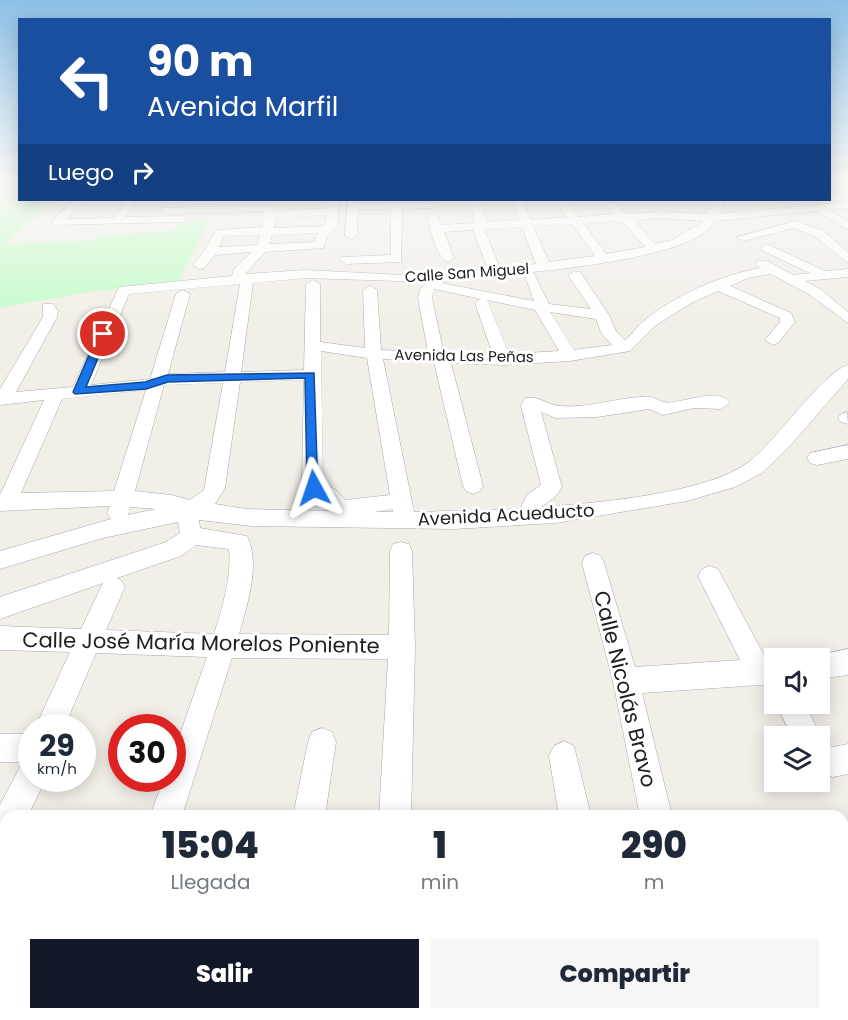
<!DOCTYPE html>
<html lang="es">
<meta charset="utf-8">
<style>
body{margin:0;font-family:Poppins,sans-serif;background:#f6f6f7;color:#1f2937;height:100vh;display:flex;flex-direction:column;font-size:22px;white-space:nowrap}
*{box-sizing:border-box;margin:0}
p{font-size:20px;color:#747a83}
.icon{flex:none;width:33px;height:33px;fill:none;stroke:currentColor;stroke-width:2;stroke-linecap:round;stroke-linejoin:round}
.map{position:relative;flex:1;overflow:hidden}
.side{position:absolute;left:0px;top:810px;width:849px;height:210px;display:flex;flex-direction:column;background:#fff;border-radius:18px 18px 0 0;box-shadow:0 3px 15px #0003}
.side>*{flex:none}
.banner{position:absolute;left:18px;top:18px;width:813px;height:183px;border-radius:0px;box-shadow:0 3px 15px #0003;background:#1a4fa0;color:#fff;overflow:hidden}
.buttons{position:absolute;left:764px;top:648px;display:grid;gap:12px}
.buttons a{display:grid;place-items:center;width:66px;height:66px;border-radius:0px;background:#fff;box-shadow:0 3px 15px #0003;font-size:30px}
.speed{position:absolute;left:18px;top:714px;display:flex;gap:12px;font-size:30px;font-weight:700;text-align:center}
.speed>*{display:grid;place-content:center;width:78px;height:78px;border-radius:50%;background:#fff;box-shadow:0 3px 15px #0003;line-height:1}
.speed small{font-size:15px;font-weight:400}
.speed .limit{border:9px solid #d22;background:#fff;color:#111}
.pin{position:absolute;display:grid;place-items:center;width:51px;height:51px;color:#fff;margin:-26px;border:3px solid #fff;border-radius:50%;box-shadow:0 2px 6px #0007}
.me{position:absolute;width:66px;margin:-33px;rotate:355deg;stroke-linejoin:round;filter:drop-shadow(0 0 4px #0008)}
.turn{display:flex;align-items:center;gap:21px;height:126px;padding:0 30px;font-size:27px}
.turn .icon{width:78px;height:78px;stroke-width:2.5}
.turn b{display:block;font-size:42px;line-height:51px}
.then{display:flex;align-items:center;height:57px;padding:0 30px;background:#0003;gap:12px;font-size:22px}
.eta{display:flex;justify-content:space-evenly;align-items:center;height:102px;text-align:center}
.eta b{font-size:36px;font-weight:800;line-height:42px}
.primary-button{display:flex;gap:12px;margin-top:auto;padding:12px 30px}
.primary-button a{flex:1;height:69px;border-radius:0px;background:#111827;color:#fff;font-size:24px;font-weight:800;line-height:69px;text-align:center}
.primary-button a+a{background:#f6f6f7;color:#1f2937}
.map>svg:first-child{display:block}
.park{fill:#c4fdca}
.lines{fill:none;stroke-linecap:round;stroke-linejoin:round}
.minor-casing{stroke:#a8a8a8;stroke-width:1}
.minor{fill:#fff;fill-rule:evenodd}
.route{fill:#1a73e8;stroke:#114b97;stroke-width:1.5}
.labels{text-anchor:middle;stroke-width:6;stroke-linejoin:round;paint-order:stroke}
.far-street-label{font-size:15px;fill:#212121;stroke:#fff}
.street-label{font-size:18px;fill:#212121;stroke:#fff}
.near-street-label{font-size:21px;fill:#212121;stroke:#fff}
</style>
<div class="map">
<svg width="848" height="1020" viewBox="0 0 848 1020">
<rect width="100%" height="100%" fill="#f2efe8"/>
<path class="park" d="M0,182H19L20,200H54L4,244L95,240L99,235L171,231L183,222L210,220L177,284L95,291L0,308Z"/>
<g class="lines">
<defs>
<path id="minor" d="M830,182H848V188H830Z
M73,200H84L67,219L114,218L127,200H137L125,217L182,216L188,219L182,222L53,225V221Z
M328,200H338V226L328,235L323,248L265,252L245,274L306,270L402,275L488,269L473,230L444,232L454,258L448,262C436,258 431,228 427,218L433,215L437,216L441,225L475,223L469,200H479L487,222L519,220L512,200H522L531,220L567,217L555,200H565L578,217L615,214L599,200H610L627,214L660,212L707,214L715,200H725L719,214L848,202V208L829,210L848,221V229L816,211L715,221C699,255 570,268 533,272L549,304L591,309L568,275L575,271L580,272L609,315L616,331L625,340C632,335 637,326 645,320C675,295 722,275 760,268L756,264L757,261H767L793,275L810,273L763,251L761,248L767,244L825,271L848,269V277L805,281L820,289L848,312V323L810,295L771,274L748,278L730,286L791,313L795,322L778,343L773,345L765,340L780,322V318L718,291L691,303L655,326L630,351L570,361L503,365L451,363L483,486L480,491L473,494L466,491L463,486L434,362L383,359L414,512L520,509L527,495L541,485L521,406L525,398C538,395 547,405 560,406C590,409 625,395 651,397C656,398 659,401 664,402C678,406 718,385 730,403L721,409L694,408L663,415L649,409L597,417L556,418L541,412L562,487L555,497L541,507C596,503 708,494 750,461C776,441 824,371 848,365V379L790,446L762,473L735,487L687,501L555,523L454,529L252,526L199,520L200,528L247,536C261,564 247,605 239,634L389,635L390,551L393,544L401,542L409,544L412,551L415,647L411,816H379L388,659L232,658L182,816H150L164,778H172V757L207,657L96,653L64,728H35L70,652L0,650V626L81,629L103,583L0,619V597L166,542L180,533L178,522L103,538L0,569V551L111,519L107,513L110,506L0,511V495L44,400L0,405V389L43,317V304H53L58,311L57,317L16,392L73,387L119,287L232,276L234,269L252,252L215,255L204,268L199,269L193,265L205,250L216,230L262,227L264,211L166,213L162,212V208L269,205L273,206L275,211L327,208ZM327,215L325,226L274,228L275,218ZM660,218L704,221L672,240L655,244L634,220ZM622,221L645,247L606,254L583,223ZM572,224L595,256L549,262L533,226ZM522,227L536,264L500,268L484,229ZM318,233L314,242L269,244L272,235ZM260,235L257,245L219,247L224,236ZM524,273L534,301L436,282ZM306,278L428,282L420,289L418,298L428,352L381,350L377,290L370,286L363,290L365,348L320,342V284L313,280L306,284L304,370L241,372L253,283ZM240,284L225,372L168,374L190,294L183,290L176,294L150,379L91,385L129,294ZM434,289L481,299L475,303L493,355L447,353L443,350L432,298ZM487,300L535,310L559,351L509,354ZM550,312L596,319L601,333L612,345L574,350ZM321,351L367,358L390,495L345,500L336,490L323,483ZM304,380L302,481L307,493L322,500L330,511L246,509L215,504L225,488L240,382ZM223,383L204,490L190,500L171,495L135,491L164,385ZM146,390L114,491L21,493L62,399ZM130,507L156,509L128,515ZM392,509L393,512H374ZM196,545L229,549C232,577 222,608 214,634L106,630L125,587L121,580L117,578L181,556Z
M348,200H358V203L431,202L436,205L431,208L402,209L401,262L346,264L340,260L342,257L391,255V209H358L357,235L351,239L345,235Z
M795,221L822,230L848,252V263L814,236L794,228L743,241L737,237Z
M847,412L848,424L841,422L838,418L841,414Z
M848,445V459L817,465L810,463L807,458L810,453Z
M593,553L601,556L604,563L635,667L740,660L698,576L702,569L710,566L718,569L766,659L774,658H775L774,684L642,693L672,816H640L613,681L582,563L585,556Z
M848,649V675L819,679V658L810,657Z
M776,704H805L821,736L819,741V736H792Z
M322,728L332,732L336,742L325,816H293L308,742L312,732Z
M0,734H32V778H46L28,816H6V850L0,853V805L21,765L29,762H0Z
M564,741L574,746L591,816H559L549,756L554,746Z
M819,742L833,747L848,744V774L833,777L819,772Z
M848,988V1020H829L827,1014H843V989Z
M81,1014H119L117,1020H79Z
M256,1014H294L293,1020H255Z
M367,1014H405L404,1020H366Z
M593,1014H631L632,1020H594Z
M680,1014H802L799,1020H682Z"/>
</defs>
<use href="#minor" class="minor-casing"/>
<use href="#minor" class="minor"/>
</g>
<linearGradient id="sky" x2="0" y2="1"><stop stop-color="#8dc0e6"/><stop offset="0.56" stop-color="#f9f8f5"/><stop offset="1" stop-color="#f9f8f5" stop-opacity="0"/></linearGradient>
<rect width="848" height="324" fill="url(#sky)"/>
<path class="route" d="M103,331L108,334L86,387L145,382L167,375L314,373L318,491L314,493L307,488L305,378L168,382L146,389L75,394L73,392L98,334Z"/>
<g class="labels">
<g class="far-street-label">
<text transform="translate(467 273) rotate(-4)" y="5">Calle San Miguel</text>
<text transform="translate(464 356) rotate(1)" y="5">Avenida Las Peñas</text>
</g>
<g class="street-label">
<text transform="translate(506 515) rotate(-3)" y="6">Avenida Acueducto</text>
</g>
<g class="near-street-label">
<text transform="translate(201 643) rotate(1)" y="7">Calle José María Morelos Poniente</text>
<text transform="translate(625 689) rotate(76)" y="7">Calle Nicolás Bravo</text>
</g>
</g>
</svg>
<div class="buttons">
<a><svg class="icon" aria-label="sound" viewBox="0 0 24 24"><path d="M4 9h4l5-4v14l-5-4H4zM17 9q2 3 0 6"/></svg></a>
<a><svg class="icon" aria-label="layers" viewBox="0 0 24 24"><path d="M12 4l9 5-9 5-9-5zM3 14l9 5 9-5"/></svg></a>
</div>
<div class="speed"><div>29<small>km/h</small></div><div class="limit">30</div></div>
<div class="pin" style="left:103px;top:334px;background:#d93025"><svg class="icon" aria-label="arrive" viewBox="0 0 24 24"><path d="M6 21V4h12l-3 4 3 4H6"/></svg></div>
<svg class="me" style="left:314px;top:488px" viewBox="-20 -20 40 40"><path d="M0-17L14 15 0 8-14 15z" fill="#1a73e8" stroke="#fff" stroke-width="4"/></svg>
<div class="banner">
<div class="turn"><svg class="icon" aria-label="left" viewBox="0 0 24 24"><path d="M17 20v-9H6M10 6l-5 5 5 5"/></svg><div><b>90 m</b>Avenida Marfil</div></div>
<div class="then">Luego<svg class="icon" aria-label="right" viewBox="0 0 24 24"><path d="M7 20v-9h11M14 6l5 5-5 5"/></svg></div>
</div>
<section class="side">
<div class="eta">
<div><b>15:04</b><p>Llegada</p></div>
<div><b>1</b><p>min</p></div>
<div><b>290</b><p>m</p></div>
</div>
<div class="primary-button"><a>Salir</a><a>Compartir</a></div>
</section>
</div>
